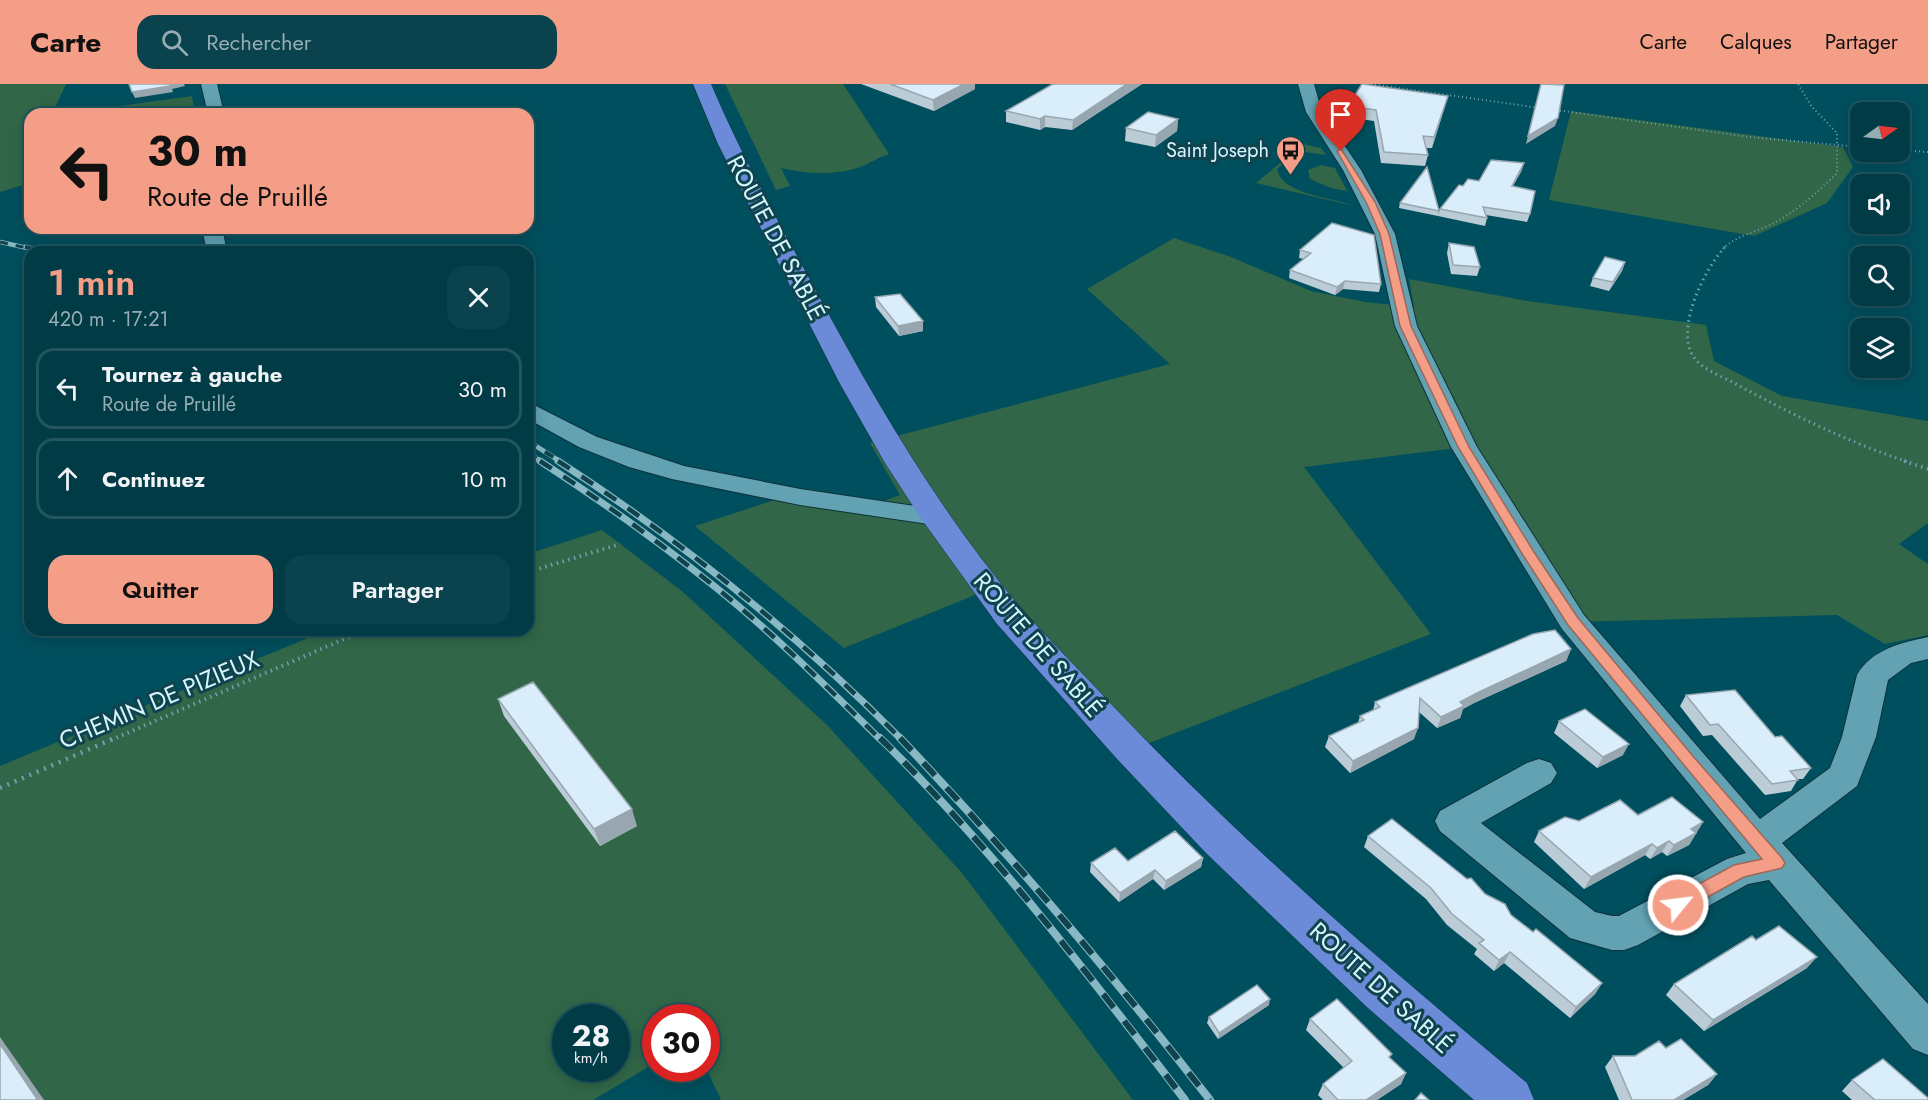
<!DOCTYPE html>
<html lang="fr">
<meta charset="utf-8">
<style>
body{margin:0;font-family:Jost,sans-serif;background:#0a424d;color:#f1f3f6;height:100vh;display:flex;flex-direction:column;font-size:22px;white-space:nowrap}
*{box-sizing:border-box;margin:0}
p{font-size:20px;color:#95adb3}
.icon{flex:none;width:33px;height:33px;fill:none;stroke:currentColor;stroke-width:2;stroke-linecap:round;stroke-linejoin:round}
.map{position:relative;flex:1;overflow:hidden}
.drawer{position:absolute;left:24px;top:162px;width:510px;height:390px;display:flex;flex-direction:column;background:#003b46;border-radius:18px;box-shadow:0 3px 15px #0003,0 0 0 2px #22555f}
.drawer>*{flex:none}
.guide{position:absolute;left:24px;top:24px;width:510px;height:126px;border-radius:18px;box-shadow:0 3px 15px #0003,0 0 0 2px #22555f;background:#f49e87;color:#111;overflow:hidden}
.needle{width:39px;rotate:76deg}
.controls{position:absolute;left:1850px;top:18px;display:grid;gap:12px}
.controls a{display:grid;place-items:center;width:60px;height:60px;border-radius:12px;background:#003b46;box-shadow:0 3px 15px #0003,0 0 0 2px #22555f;font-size:30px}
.speed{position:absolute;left:552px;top:920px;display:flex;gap:12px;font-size:30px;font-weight:700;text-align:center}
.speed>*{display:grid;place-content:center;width:78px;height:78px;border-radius:50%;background:#003b46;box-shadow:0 3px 15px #0003,0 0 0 2px #22555f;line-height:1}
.speed small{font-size:15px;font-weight:400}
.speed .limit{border:9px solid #d22;background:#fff;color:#111}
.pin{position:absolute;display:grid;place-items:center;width:51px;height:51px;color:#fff;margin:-62px -26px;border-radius:50% 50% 50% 0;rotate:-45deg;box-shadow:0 0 6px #0007}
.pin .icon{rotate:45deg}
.me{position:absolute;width:66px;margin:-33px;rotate:61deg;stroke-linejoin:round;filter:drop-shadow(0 0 4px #0008)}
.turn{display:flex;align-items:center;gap:21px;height:126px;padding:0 24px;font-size:27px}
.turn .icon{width:78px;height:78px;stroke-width:2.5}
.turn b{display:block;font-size:42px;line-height:51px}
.round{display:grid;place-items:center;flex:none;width:63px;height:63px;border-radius:18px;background:#0a424d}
.summary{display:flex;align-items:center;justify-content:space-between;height:102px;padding:0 24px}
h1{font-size:36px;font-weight:600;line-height:45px;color:#f49e87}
.action{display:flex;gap:12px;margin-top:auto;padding:12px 24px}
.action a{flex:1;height:69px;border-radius:18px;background:#f49e87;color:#111;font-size:24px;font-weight:600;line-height:69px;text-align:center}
.action a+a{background:#0a424d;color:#f1f3f6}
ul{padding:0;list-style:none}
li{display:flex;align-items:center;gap:18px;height:81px;margin:0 12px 9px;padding:0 12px;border:3px solid #22555f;border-radius:18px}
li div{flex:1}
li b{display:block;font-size:22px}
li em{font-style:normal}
header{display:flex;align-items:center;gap:36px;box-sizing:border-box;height:84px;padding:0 30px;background:#f49e87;color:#111}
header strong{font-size:28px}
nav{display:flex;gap:33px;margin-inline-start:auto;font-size:21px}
.search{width:420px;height:54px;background:#0a424d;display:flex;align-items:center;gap:15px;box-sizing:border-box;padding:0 21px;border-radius:18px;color:#95adb3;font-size:22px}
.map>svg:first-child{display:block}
.green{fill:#316748;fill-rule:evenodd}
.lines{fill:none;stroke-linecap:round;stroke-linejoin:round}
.minor-casing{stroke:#0f323a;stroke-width:2}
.major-casing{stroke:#0f323a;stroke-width:1}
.path-far3{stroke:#6ba2ae;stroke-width:2;stroke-dasharray:1 3;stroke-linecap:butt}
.path-far2{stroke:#6ba2ae;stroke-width:3;stroke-dasharray:1.5 4;stroke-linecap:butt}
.path-far1{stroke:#6ba2ae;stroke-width:4;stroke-dasharray:1.5 4.5;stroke-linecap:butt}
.path{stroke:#6ba2ae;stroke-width:4.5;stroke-dasharray:2 6;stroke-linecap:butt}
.minor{fill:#62a2b3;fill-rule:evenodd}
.major{fill:#6b8bd9;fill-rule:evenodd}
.rail-far3-casing{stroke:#87b8c3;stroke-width:4.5}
.rail-far2-casing{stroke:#87b8c3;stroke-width:5}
.rail-far1-casing{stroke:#87b8c3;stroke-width:7}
.rail-casing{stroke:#87b8c3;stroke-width:8}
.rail-far3{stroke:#0f434e;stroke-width:3;stroke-dasharray:8;stroke-linecap:butt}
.rail-far2{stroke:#0f434e;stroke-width:4;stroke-dasharray:10;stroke-linecap:butt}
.rail-far1{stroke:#0f434e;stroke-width:4.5;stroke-dasharray:14;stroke-linecap:butt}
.rail{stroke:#0f434e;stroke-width:6;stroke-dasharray:17;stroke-linecap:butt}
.wall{fill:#bbccd7}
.shaded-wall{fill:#98a6af}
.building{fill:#d9edfa;stroke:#98a6af;stroke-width:1.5}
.route{fill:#f49e87;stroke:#9f6758;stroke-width:1.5}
.labels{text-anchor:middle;stroke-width:6;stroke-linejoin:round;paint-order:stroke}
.far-poi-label{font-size:20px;fill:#d6f5fe;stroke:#0f434e;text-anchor:end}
.street-label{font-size:24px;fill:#d6f5fe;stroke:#0f434e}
</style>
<header>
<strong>Carte</strong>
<div class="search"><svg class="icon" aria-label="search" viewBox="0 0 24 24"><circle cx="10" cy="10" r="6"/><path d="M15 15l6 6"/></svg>Rechercher</div>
<nav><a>Carte</a><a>Calques</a><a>Partager</a></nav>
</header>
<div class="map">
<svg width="1928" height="1016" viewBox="0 0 1928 1016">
<rect width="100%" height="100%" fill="#004f5e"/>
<path class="green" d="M0,0H66L52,30H30V99L0,108Z
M725,0H843L889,70C879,73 872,78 863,82C837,92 807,90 781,84L790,102L776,106Z
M192,12L195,30H63Z
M1571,27L1843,63L1853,83L1827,119L1754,152L1549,116Z
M1303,60L1321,64L1326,71L1297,67L1277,85C1282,111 1333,113 1354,122L1256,99Z
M1321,81L1335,84L1347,107L1331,104L1310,95L1308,86Z
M1174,154L1231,173L1311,207L1365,218L1414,223L1409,195L1527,217L1706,241L1714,277L1782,312L1928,337V439L1899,460L1928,480V551L1885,560L1837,531L1573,538L1464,363L1304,383L1431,550L1131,666L980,509L844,564L695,442L808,405L881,418L900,411L870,359L1170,280L1087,205Z
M602,446L683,508L827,641L962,789L1133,1016H721L706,984V933H656L655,979L593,1016H0V682L327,546H528V470ZM566,933H616V984H566Z"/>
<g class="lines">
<defs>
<path id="minor" d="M201,0H217L224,30H208Z
M1298,0H1314L1322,28L1361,86L1395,150L1417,242L1477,363L1584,531L1760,735L1830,684L1842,653L1857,591C1872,565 1901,559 1928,553V575L1911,579L1888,596L1876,653L1857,702L1782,759L1928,920V971L1913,965L1769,796L1748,800L1638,861L1624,866H1612L1570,854L1440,747L1435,737L1440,727L1527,679L1539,675L1551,679L1557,689L1551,699L1481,739L1595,828L1612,832H1619L1727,775L1746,769L1562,545L1451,363L1395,242L1375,150L1343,86L1306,28Z
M202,144H222L227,168H207Z
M528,318L597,353L684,382L800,405L935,425L945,427L949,433L945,439L935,441L800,421L672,395L629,383L579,363L528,335Z"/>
<path id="major" d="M693,0H711C741,71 778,137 815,205C875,317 938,426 1021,524C1045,552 1072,578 1097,605C1230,748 1377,875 1527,999L1534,1016H1474L1368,924L1207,770L1118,676L997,540L920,433L885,379L839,298L718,60Z"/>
</defs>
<use href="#minor" class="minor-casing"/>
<use href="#major" class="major-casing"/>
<path class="path-far3" d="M1371,0L1540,24
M1556,26L1749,53L1860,63
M1899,66L1928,68
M1723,165C1736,151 1757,148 1774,139C1798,126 1818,108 1837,89V49L1812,23L1798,0"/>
<path class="path-far2" d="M1725,163C1705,184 1675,244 1693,272C1701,285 1721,292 1734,299C1791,330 1848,358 1908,378"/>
<path class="path-far1" d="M1904,377L1928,385
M528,488L620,460
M111,656L365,546"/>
<path class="path" d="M0,704L115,654"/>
<use href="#minor" class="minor"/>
<use href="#major" class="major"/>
<defs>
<path id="rail-far3" d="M0,158L32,165"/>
<path id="rail-far2" d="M25,163L46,168
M528,357L561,378
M528,369L542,378"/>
<path id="rail-far1" d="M540,377C600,416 658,457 714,502C773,549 827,603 881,656
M558,377C683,458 797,550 902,656"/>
<path id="rail" d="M880,654C992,764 1089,891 1185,1016
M900,654C1010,770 1112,890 1210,1016"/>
</defs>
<use href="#rail-far3" class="rail-far3-casing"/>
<use href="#rail-far2" class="rail-far2-casing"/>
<use href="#rail-far1" class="rail-far1-casing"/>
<use href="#rail" class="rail-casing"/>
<use href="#rail-far3" class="rail-far3"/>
<use href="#rail-far2" class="rail-far2"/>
<use href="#rail-far1" class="rail-far1"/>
<use href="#rail" class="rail"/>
</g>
<path class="wall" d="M861,0H975V5L934,27Z
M1053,0H1142L1072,46L1045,43L1040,46L1006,38V27Z
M1348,22H1445L1432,64H1426L1428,71L1425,82L1381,79L1374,37L1346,33Z
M1178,35L1177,47L1155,63L1125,57L1126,44Z
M1522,86L1513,102L1530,130L1527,138L1486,131L1487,134L1485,142L1438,132L1440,125L1463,102L1479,97Z
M1400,119L1439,127L1438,132L1399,124Z
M1332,139L1381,200L1379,208L1343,205L1335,211L1289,194L1290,186L1304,175L1299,174L1300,166Z
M1449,159L1480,183L1477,192L1451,190L1447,169Z
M1625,178L1622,187L1609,207L1590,202L1593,194Z
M875,213L923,247L899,252L876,223Z
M1571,565L1566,577L1474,619L1463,625L1460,634L1437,644L1419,628L1414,655L1350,689L1325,663L1329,652L1358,639L1360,632L1373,627L1375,618Z
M1686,611L1775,653L1811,684L1803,695H1798L1791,707L1765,711L1712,651L1703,652L1680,622Z
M498,615L637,742L600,762L504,632Z
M1559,637L1623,671L1597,684L1554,649Z
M1638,731L1703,738L1689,761L1667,772L1662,768L1650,775L1645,771L1584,805L1534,758L1539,747L1579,737Z
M1368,752L1485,810L1533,848L1602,899L1595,910L1570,934L1504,879L1494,887L1474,870L1477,865L1447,841L1426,815L1364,763Z
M1203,774L1201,783L1164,806L1153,795L1119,818L1090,788L1091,779Z
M1756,856L1807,884L1704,947L1666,911L1674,900Z
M1269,921L1218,955L1207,939L1209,933Z
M1310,935L1390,974L1406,989L1401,1000L1377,1016H1323L1318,1011L1323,1000L1344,984L1306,946Z
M1666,964L1717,990L1708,1001L1683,1016H1619L1605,983L1613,972H1635Z
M1852,996L1928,1016H1852L1842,1007Z"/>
<path class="shaded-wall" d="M170,0H184L185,2L172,5L173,8L135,14L132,8Z
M964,0H975V5L934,27L933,16Z
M1127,0H1142L1072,46L1073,36Z
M1448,12L1445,22L1432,64L1434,53Z
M1045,32V43L1040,46V35Z
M1558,34L1555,42L1526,60L1528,52Z
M1178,35L1177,47L1155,63L1156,51Z
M1524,79L1522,86L1509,109L1512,102Z
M1625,178L1622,187L1609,207L1613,198Z
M1345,197L1343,205L1335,211L1337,203Z
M923,237V247L899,252L898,242Z
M1571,565L1566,577L1474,619L1463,625L1460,634L1437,644L1441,633L1460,618L1479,608Z
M1418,644L1414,655L1350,689L1353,677Z
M1629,660L1623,671L1597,684L1603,673Z
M632,725L637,742L600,762L594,745Z
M1703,738L1689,761L1667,772L1674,761L1691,745Z
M1669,757L1662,768L1650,775L1657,764Z
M1652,760L1645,771L1584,805L1591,793Z
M1203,774L1201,783L1164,806L1166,797Z
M1155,786L1153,795L1119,818L1120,809Z
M1510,868L1504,879L1494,887L1499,876Z
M1817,873L1807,884L1704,947L1713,936Z
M1602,899L1595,910L1570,934L1576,923Z
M1270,915L1269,921L1218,955L1219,949Z
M0,953L44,1016H36L0,960Z
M1406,989L1401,1000L1377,1016H1366Z
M1717,990L1708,1001L1683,1016H1674Z"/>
<path class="building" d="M129,0H170V2L132,8Z
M890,0H964L933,16Z
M1053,0H1127L1073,36L1045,32L1040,35L1006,27Z
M1362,0L1448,12L1434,53L1423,52L1428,71L1384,68L1376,26L1348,22Z
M1541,0L1564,1L1558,34L1528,52Z
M1148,28L1178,35L1156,51L1126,44Z
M1491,76L1524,79L1512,102L1535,107L1530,130L1483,123L1487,134L1440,125L1459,101L1463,102L1468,95L1479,97Z
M1427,83L1439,127L1400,119Z
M1332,139L1374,151L1381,200L1345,197L1337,203L1290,186L1311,169L1300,166Z
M1449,159L1474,163L1480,183L1453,181Z
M1605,173L1625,178L1613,198L1593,194Z
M900,210L923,237L898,242L875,213Z
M1555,546L1571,565L1479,608L1460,618L1464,622L1441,633L1420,614L1418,644L1353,677L1329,652L1364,636L1360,632L1380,623L1375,618L1533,550Z
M533,598L632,725L594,745L498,615Z
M1735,606L1775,653L1782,652L1811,684L1790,687L1798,696L1772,700L1718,640L1710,641L1686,611Z
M1585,625L1629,660L1603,673L1559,637Z
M1672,713L1703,738L1691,745L1696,749L1674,761L1669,757L1657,764L1652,760L1591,793L1539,747L1565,733L1579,737L1620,716L1638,731Z
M1392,735L1467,795L1471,794L1485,810L1505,820L1511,831L1533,848L1536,845L1602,899L1576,923L1510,868L1499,876L1479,859L1484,856L1452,830L1431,804L1368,752Z
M1175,747L1203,774L1166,797L1155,786L1120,809L1091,779L1115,764L1128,777Z
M1779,842L1817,873L1713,936L1674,900L1752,852L1756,856Z
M1257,901L1270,915L1219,949L1209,933Z
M1337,915L1392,970L1389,973L1406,989L1366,1016H1338L1323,1000L1352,977L1310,935Z
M1681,955L1717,990L1674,1016H1632L1613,972H1635L1659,957L1666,964Z
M0,960L37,1015L36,1016H0Z
M1883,975L1928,1014V1016H1875L1852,996Z
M1421,1009L1429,1016H1415Z"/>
<path class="route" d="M1341,65L1375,118L1389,150L1411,242L1469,363L1534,468L1578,534L1692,671L1782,774L1785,779L1782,784L1744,793L1684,826L1678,828L1671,826L1669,821L1671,815L1734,781L1762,775L1568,541L1521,468L1458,363L1400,242L1380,150L1366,118L1337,67Z"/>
<defs>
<symbol id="bus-pin" viewBox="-11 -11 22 30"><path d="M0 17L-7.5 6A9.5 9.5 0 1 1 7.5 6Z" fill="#f49e87" stroke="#0f434e"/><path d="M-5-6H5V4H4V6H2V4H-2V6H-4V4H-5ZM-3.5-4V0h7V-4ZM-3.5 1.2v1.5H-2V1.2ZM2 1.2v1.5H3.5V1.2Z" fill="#111"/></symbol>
</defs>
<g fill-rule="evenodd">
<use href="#bus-pin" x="1274" y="50" width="33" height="45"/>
</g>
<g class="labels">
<g class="far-poi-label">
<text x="1269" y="73">Saint Joseph</text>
</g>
<g class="street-label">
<text transform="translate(776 154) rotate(62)" y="8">ROUTE DE SABLÉ</text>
<text transform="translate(1038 561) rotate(49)" y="8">ROUTE DE SABLÉ</text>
<text transform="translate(159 616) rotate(-23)" y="8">CHEMIN DE PIZIEUX</text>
<text transform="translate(1381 904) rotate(42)" y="8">ROUTE DE SABLÉ</text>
</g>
</g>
</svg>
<div class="controls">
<a><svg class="needle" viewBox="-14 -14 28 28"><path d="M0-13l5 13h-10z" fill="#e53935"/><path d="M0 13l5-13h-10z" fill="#95adb3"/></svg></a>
<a><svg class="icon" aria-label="sound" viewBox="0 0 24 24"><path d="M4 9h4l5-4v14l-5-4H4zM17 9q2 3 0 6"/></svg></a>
<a><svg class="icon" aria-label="search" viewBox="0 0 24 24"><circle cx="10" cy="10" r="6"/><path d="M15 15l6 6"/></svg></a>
<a><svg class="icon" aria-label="layers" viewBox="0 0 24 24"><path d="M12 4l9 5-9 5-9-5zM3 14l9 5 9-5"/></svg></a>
</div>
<div class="speed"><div>28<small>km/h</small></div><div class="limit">30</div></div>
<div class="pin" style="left:1341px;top:67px;background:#d93025"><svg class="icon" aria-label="arrive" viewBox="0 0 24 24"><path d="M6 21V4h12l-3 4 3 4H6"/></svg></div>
<svg class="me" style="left:1678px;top:821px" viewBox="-20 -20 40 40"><circle r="17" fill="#f49e87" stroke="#fff" stroke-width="3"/><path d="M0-11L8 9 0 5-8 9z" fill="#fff"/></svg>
<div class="guide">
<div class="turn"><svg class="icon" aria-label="left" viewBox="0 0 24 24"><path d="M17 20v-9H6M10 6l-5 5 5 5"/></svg><div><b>30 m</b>Route de Pruillé</div></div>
</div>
<section class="drawer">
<div class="summary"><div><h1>1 min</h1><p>420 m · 17:21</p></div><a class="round"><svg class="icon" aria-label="close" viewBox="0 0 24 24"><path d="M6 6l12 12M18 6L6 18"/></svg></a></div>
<ul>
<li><svg class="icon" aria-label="left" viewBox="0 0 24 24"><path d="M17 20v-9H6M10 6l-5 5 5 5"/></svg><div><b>Tournez à gauche</b><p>Route de Pruillé</p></div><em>30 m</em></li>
<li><svg class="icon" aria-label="ahead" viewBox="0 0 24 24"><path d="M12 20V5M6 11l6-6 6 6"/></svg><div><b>Continuez</b></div><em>10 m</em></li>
</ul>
<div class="action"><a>Quitter</a><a>Partager</a></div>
</section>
</div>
